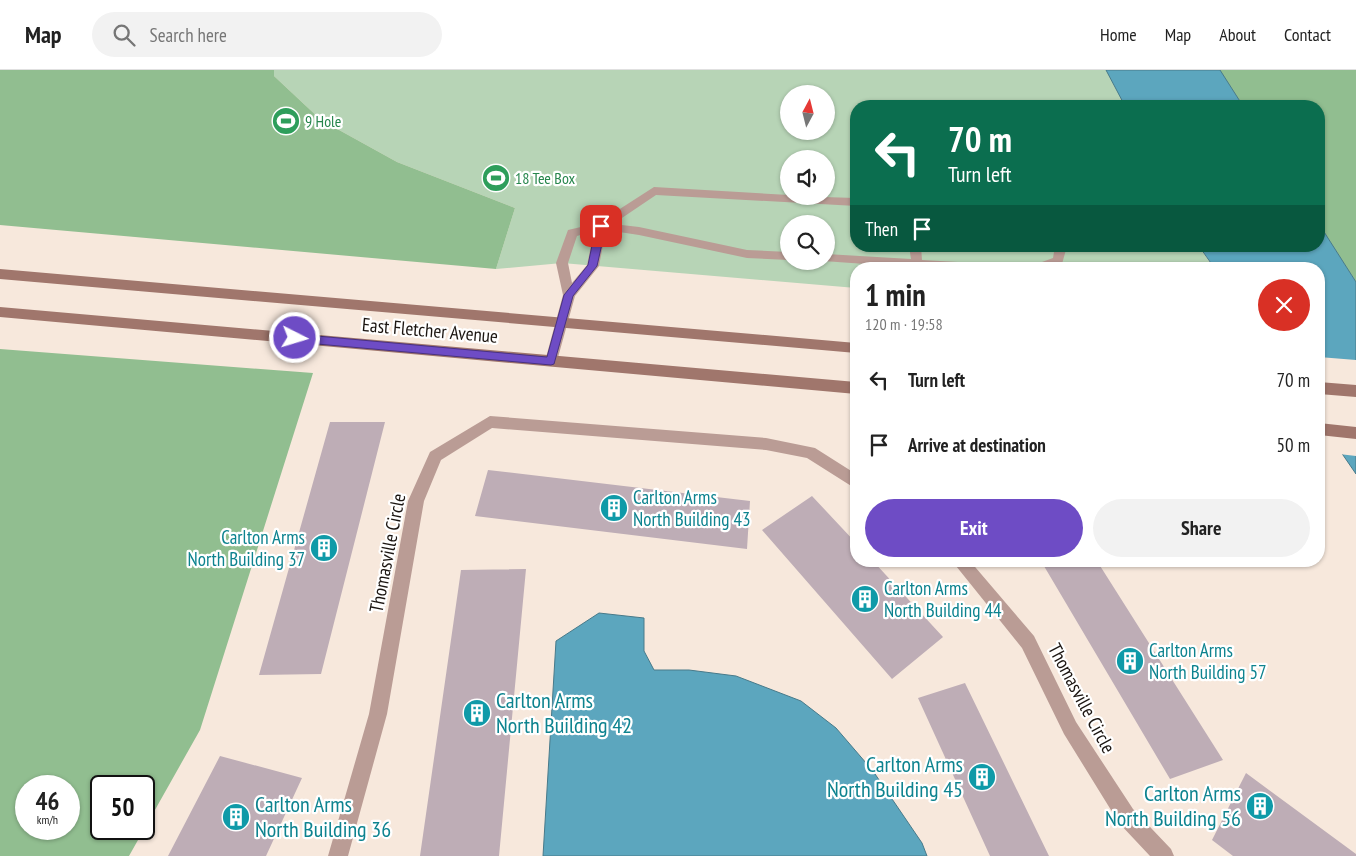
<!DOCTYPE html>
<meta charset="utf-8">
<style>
body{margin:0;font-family:"PT Sans Narrow",sans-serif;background:#f2f2f2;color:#222;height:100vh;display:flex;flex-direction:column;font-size:19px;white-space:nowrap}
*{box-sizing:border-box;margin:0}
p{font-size:16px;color:#767676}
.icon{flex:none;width:28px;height:28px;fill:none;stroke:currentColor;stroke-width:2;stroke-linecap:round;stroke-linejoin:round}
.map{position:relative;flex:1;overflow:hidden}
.panel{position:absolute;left:850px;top:192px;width:475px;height:305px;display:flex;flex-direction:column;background:#fff;border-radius:20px;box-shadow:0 1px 4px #0004}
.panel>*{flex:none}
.hud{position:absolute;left:850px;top:30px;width:475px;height:152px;border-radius:20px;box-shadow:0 1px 4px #0004;background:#0b6e4f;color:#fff;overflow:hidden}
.needle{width:32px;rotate:7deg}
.controls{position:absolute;left:780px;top:15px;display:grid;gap:10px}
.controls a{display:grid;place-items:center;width:55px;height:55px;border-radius:50%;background:#fff;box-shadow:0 1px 4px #0004;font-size:25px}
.speed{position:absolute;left:15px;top:705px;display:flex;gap:10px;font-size:25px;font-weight:700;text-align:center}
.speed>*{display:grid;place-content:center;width:65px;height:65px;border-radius:50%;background:#fff;box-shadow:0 1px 4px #0004;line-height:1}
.speed small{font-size:12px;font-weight:400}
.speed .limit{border:2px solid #111;border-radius:8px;background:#fff;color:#111}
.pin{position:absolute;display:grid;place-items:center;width:42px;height:42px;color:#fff;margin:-21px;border-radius:10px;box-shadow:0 2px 8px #0006}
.me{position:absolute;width:55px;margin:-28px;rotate:95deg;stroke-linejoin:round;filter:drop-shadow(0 0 4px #0008)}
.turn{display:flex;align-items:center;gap:18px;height:105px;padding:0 15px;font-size:22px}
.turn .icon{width:65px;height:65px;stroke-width:2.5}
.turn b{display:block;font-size:35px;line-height:42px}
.then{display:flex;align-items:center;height:48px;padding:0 15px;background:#0003;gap:10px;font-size:19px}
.round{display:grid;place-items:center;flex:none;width:52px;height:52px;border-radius:26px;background:#f2f2f2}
.head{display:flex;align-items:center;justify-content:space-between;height:85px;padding:0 15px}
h1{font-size:30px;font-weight:600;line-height:38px}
.button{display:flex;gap:10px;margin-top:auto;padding:10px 15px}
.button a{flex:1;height:58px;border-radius:30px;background:#6e4cc5;color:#fff;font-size:20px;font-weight:600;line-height:58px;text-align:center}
.button a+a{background:#f2f2f2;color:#222}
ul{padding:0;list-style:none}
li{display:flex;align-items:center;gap:15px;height:65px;padding:0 15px}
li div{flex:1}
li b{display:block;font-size:19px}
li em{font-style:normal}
header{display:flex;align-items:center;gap:30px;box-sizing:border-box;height:70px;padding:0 25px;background:#fff;border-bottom:1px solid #e0e0e0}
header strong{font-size:24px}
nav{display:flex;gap:28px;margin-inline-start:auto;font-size:18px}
.search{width:350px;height:45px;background:#f2f2f2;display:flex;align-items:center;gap:12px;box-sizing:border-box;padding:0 18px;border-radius:28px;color:#767676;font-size:19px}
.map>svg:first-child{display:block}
.green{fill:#b7d4b6;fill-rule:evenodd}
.forest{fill:#91be90;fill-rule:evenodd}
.water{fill:#5ca6be;stroke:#487a8a}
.pier{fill:#f7e8dc}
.building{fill:#beadb6}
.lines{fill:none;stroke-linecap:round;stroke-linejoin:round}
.service{fill:#ba9c95;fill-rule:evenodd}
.minor{fill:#ba9c95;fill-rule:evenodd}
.secondary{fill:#a0766c;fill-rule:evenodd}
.route{fill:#6e4cc5;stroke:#483180}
.labels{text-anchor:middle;stroke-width:4.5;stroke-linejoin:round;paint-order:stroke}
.far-leisure-label{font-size:16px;fill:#27864d;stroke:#fff;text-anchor:start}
.street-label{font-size:19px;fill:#1b1511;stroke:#fff}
.culture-label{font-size:19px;fill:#0d838f;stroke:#fff;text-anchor:start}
.near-culture-label{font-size:22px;fill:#0d838f;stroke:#fff;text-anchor:start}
</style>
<header>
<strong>Map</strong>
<div class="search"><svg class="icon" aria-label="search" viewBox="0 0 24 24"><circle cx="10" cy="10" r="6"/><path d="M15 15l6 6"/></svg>Search here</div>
<nav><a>Home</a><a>Map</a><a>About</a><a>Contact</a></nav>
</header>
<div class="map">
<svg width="1356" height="786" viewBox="0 0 1356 786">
<rect width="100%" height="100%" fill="#f7e8dc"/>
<path class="green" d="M274,0H1108L1131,36H856V176H1199L1214,199H856V218L562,193L496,199L515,138L397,92L321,50L274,6ZM789,24H826V61H789ZM789,89H826V126H789ZM789,154H826V191H789Z"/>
<path class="forest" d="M0,0H274V6L321,50L397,92L515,138L496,199L0,155Z
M1219,0H1356V212L1319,155V36H1243Z
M0,279L313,303L200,660L129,786H0ZM26,716H69V759H26ZM101,716H144V759H101Z"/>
<path class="water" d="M1106,0H1220L1243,36H1125Z
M1319,154L1356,212V404L1319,350V199H1215L1199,176H1319Z
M599,543L644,548V581L654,600H689L736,606L801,631L836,658L873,701L922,773L927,786H543L556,571Z"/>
<path class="pier" d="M1319,287L1356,290V386L1339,384L1319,354Z"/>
<path class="building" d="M330,352H385L321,604L259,605Z
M488,400L750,431L747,479L475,446Z
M812,426L856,473V491H873L943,567L892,609L762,460Z
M1041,491H1097L1223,690L1170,709Z
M526,499L499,786H420L461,500Z
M965,613L1049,786H990L918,628Z
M220,686L302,708L266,786H168Z
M1246,703L1356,784V786H1233L1212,770Z"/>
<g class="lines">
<path class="service" d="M654,117L789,125V126L856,128V136L656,125L613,154L639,157L747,180L789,182V190L747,188L639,165L606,160L599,196L575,226L557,291L555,295H547L545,291L563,225L556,193L568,160L598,153ZM594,161L587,195L572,213L568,193L577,166Z
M909,176H921L922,190L1012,195L1018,199H937L823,191H826V184L911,189Z
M1055,176H1067L1062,194L1048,199H1029L1031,196L1053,188Z"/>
<path class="minor" d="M490,346L766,368L815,378L856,404V419L807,388L766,380L492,358L441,390L424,431L387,644L348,786H328L369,644L408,431L430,382Z
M952,491H970L1034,566L1076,652L1133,739L1171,779L1174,786H1150L1119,753L1064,664L1022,578Z"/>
<path class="secondary" d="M0,199L856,273V283L0,209Z
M0,237L856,312V324L0,247Z
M1319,312L1356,315V327L1319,324Z
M1319,353L1356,357V369L1319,365Z"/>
</g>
<path class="route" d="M601,152L606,156L597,196L573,226L554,294L551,295L295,272L290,268L295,264L547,287L564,225L588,195L596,156Z"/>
<defs>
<symbol id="stadium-disc" viewBox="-11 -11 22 22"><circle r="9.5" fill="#2e9e5b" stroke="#fff"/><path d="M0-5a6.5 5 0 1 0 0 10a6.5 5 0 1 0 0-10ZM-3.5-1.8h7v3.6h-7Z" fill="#fff"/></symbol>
<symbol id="building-disc" viewBox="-11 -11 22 22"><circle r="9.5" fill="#0f9aa8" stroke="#fff"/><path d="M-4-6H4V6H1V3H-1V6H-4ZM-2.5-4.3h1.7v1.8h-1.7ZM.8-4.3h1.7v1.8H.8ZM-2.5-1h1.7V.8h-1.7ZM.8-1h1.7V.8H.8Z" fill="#fff"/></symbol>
</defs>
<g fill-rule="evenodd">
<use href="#stadium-disc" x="270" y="35" width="32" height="32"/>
<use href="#stadium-disc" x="480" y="92" width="32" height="32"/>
<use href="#building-disc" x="598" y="422" width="32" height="32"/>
<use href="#building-disc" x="308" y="462" width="32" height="32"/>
<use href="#building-disc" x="849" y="513" width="32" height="32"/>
<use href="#building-disc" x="1114" y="575" width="32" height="32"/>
<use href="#building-disc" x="461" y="627" width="32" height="32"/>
<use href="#building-disc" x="966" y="691" width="32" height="32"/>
<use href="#building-disc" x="1244" y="720" width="32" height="32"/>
<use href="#building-disc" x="220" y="731" width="32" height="32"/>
</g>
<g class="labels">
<g class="far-leisure-label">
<text x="305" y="57">9 Hole</text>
<text x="515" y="114">18 Tee Box</text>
</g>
<g class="street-label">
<text transform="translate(430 260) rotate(5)" y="7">East Fletcher Avenue</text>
<text transform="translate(387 483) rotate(-79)" y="7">Thomasville Circle</text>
<text transform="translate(1082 628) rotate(62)" y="7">Thomasville Circle</text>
</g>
<g class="culture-label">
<text x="633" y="434">Carlton Arms<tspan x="633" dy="22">North Building 43</tspan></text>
<text x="305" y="474" text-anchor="end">Carlton Arms<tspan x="305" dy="22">North Building 37</tspan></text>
<text x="884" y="525">Carlton Arms<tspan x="884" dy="22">North Building 44</tspan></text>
<text x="1149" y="587">Carlton Arms<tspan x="1149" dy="22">North Building 57</tspan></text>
</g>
<g class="near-culture-label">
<text x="496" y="638">Carlton Arms<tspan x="496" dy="25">North Building 42</tspan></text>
<text x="963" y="702" text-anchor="end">Carlton Arms<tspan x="963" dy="25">North Building 45</tspan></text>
<text x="1241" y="731" text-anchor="end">Carlton Arms<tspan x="1241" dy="25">North Building 56</tspan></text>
<text x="255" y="742">Carlton Arms<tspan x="255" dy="25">North Building 36</tspan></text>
</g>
</g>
</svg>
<div class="controls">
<a><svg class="needle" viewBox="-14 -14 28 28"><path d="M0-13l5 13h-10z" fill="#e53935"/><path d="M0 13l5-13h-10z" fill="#767676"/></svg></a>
<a><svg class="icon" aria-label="sound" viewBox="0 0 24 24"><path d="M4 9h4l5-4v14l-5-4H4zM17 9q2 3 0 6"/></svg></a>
<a><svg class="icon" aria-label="search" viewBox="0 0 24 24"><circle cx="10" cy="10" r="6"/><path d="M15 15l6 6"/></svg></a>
</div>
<div class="speed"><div>46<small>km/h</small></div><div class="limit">50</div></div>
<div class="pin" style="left:601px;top:156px;background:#d93025"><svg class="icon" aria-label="arrive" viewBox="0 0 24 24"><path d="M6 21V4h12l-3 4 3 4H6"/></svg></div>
<svg class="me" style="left:295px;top:268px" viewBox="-20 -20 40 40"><circle r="17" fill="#6e4cc5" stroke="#fff" stroke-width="3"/><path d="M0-11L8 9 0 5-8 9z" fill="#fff"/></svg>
<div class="hud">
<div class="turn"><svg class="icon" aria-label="left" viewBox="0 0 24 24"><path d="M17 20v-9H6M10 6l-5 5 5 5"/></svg><div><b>70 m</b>Turn left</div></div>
<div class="then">Then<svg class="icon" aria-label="arrive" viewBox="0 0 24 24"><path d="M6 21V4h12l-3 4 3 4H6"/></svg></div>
</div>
<section class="panel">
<div class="head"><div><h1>1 min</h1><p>120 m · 19:58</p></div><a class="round" style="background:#d93025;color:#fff"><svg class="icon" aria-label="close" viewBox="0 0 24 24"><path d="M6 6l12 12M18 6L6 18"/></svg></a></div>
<ul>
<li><svg class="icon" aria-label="left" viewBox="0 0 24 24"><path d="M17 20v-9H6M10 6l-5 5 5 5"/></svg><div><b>Turn left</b></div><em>70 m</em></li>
<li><svg class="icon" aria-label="arrive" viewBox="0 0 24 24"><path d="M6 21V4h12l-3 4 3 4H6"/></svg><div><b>Arrive at destination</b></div><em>50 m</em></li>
</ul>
<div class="button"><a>Exit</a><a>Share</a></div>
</section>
</div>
